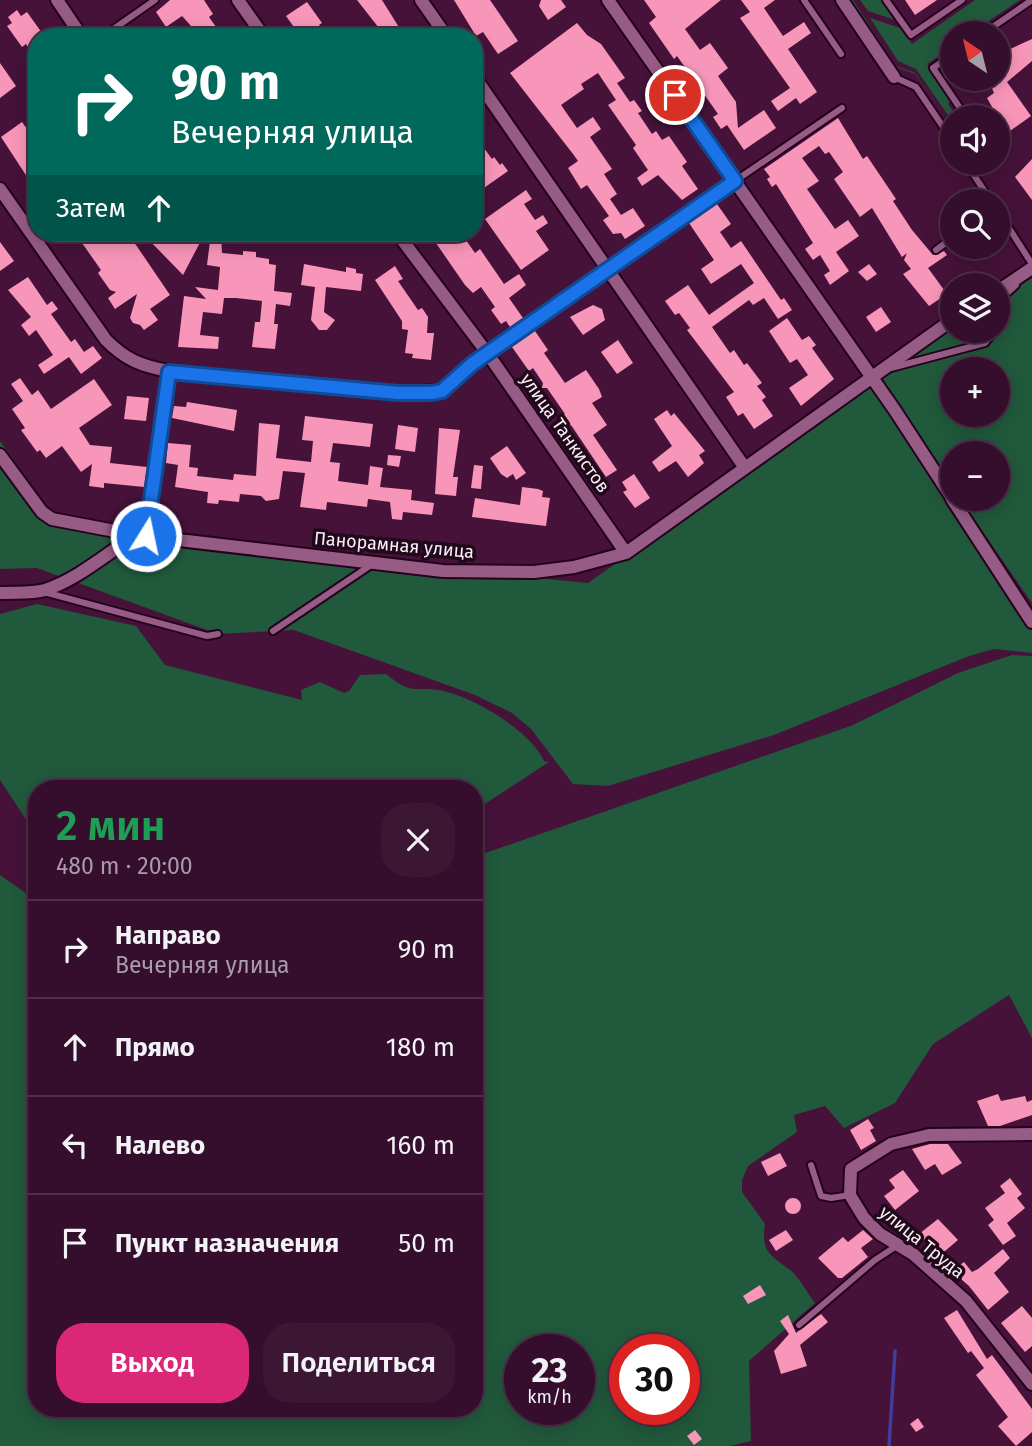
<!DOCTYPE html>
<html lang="ru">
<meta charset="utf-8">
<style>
body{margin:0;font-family:"Fira Sans",sans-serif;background:#3c1734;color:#f1f3f6;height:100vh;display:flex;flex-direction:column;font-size:26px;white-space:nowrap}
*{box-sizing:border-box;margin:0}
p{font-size:23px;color:#a99ca9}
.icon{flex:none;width:38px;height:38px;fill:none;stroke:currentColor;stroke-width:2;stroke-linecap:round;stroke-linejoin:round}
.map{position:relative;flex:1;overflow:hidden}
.side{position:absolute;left:28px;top:780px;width:455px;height:637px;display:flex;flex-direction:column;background:#340e2c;border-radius:28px;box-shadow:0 4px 18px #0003,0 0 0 2px #4e2e48}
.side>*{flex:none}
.top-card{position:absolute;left:28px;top:28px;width:455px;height:214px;border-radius:28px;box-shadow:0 4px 18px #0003,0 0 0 2px #4e2e48;background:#00695c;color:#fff;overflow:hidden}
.needle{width:46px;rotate:325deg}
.tools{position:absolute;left:940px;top:21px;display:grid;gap:14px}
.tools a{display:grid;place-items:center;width:70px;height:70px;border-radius:50%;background:#340e2c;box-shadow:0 4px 18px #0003,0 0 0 2px #4e2e48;font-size:35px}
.speed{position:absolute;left:504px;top:1334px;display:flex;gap:14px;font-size:35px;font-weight:700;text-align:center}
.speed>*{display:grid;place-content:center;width:91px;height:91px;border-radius:50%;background:#340e2c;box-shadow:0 4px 18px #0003,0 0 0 2px #4e2e48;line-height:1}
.speed small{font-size:18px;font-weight:400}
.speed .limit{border:10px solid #d22;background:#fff;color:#111}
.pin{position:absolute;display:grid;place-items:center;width:60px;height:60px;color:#fff;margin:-30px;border:4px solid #fff;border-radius:50%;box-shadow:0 2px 7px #0007}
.me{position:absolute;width:77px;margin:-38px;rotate:10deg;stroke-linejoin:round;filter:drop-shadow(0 0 5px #0008)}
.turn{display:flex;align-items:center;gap:24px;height:147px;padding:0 28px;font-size:32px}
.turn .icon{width:91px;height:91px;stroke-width:2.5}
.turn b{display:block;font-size:49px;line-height:60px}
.then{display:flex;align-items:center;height:66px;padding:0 28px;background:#0003;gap:14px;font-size:26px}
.round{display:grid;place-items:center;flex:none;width:74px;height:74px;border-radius:28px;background:#3c1734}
.head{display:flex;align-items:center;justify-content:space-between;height:119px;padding:0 28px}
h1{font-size:42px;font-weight:600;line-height:52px;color:#1e9e55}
.cta{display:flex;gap:14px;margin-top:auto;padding:14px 28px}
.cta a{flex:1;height:80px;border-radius:28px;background:#db2777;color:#fff;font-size:28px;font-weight:600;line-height:80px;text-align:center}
.cta a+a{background:#3c1734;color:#f1f3f6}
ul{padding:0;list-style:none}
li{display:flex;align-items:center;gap:21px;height:98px;padding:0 28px;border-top:2px solid #4e2e48}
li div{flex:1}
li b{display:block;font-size:26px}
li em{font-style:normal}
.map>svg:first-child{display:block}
.green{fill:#21593c;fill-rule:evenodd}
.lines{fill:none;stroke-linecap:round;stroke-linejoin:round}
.stream{stroke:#3e3ea0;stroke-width:3.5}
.building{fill:#f896b9}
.service-casing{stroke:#26011e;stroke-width:10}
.minor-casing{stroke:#26011e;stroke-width:16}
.service{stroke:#965c86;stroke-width:6}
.minor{stroke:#965c86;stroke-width:12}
.route-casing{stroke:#114b97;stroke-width:18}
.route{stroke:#1a73e8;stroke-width:12}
.labels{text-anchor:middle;stroke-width:7;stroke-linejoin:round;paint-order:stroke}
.street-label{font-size:18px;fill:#fceef7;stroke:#20091a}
</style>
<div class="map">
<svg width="1032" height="1446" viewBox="0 0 1032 1446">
<rect width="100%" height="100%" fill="#46123a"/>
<path class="green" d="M850,0H853L896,66L915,73L948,121L915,74L896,67Z
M860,0H881L895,20L868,11Z
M975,0H1020L971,33H952V47L927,64L952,100L948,104L957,117H952V121L916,69L898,61L870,18L900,28L912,44Z
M1032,277V603L960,499H998V453H952V487L877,378L952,326V331H998V298ZM952,369H998V415H952Z
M871,383L1032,620V653L994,649L969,656L774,735L608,786L573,784L531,729L512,713L475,695L294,630L218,634L37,568L0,569V441L60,524L140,540L588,583Z
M37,604L136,626L165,665L302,700L301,690L320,682L344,693L349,691L360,675L386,674C415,698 416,684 447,692C477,699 531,732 544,761L549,762L474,811V789H37V836L0,780V614Z
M1012,655L1032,656V1038L1009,995L933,1044L895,1103L844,1128L825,1106L794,1115L797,1132L748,1166L742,1180V1192L765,1224C761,1253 770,1254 790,1270C800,1278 807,1293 815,1303L749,1361L751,1441L730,1446H0V875L37,901V1409H474V857L853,725L958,673ZM520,1349H579V1409H520ZM625,1349H684V1409H625Z"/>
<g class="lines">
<path class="stream" d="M889,1446L895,1351"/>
</g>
<path class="building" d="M170,0H204L213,14L209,17L223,37H201L182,16L166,27L156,12Z
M357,0H382L405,37H386Z
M454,0H490L518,41L498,54L483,32L476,36Z
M541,0H561L566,7L548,20L539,6Z
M644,0H721L685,29L700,50L710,43L728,68L718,76L736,102L738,128L764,110L776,128L744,150L727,125L721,129L713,117L718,114L677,56L674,59L649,23L656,17Z
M741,0H775L764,8L783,36L804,22L811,33L788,49L817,92L800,104L796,98L778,111L771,101L790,88L740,18L750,12Z
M905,0H937L915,15Z
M307,2L322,23L319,25L327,37H301L286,16Z
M17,10L21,16L27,12L42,33L37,37V45L30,50L26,44L22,47L7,26L12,23L8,17Z
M577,23L587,35L601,44L625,78L617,83L630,102L634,100L642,111L638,113L652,134L656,131L662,140L669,136L687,162L682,166L698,189L682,200L658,175L642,186L637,178L648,170L633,148L636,145L608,105L616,100L598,73L581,84L584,89L561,105L577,128L593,117L601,129L590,137L612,169L604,174L617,194L610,199L621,215L633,208L645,226L625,239L621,233L613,234L603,220L609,216L587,185L581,189L568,168L578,161L573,154L510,73Z
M1032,39V61L1007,82L1031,116L1010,131L1001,123L987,98L994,93L988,79H998V59L1008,50Z
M0,63L16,86L0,98Z
M838,118L863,159L867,156L896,199L893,201L912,230L933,255L944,251L947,255L928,268L947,294L929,306L903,274L911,269L904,260L907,253L902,257L872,208L860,217L834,179L843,172L829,152L825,154L819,146L802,158L819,181L807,189L835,229L848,220L859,236L836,252L849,271L830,285L824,275L830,271L820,255L813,260L805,249L813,243L776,184L772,187L767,179L770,177L764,169Z
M22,122L37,143V192L1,137Z
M481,144L492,159L494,157L500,165L502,163L508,171L481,190L474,180V149Z
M1032,159V200L1015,177Z
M526,190L532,199L524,204L535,220L543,215L548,223L536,231L549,250L521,270L485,219Z
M717,204L731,224L720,232L731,248L741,241L781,300L784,298L792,310L778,319L764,298L753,305L749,300L712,327L730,353L734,350L744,365L747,363L762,383L757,386L766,397L762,400L773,416L754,429L743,413L738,416L726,397L734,392L687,330L690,328L679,313L675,315L665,301L688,285L709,315L754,283L741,264L711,284L701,269L714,260L689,223Z
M75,233H109L117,244L127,237L136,245L170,295L150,309L158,320L144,330L140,325L133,323L130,318L137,294L115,309L108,298L116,292L110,290L98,273L101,270Z
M152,233H205L183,275L146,237Z
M211,233L221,235L222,253L243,255V251L256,252V257L269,259V264L276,265L274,291L292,293L290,306L276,304L274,324H278L275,349L252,347L255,322H260L262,301L236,298H224L222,314L203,312L200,335L219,337L218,349L178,347L184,296L206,299L195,287L218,290L220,267L207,265Z
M429,233H461L475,253L480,249L504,284L519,274L526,285L509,298L523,318L510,327L506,321L501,324L491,310L495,307L481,287L473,293L465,285Z
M0,242L14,261L0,271Z
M304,264L346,272V267L356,269V273L363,274L361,291L326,287L324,312L335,320L327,330H319L311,320L315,287L301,285Z
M869,264L877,274L867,281L858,272Z
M395,266L403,279L398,281L418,310L422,308L428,317L427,333H434L431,360L412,358L413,354L405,353L408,330L402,329V321L375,280Z
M28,277L47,305L52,301L58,309L51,314L71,342L75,339L84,352L93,346L102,358L81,374L69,357L44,374L38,365L53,355L36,330L29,336L21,325L31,317L8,290Z
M593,305L602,309L605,320L583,335L570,317Z
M881,307L891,322L876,332L866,317Z
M787,318L802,340L809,336L816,345L812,348L834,379L801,406L789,388L808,375L797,359L790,363L769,331Z
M535,331L548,350L544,353L565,383L586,370L599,389L602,397L592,403L607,425L593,435L617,470L606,477L571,425L569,426L562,416L565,414L547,388H542L543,383L533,368L529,371L512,347Z
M618,340L633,363L617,374L601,352Z
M20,378L32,395L38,390L51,409L94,379L112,405L79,428L90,445L112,447L110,463L147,467L144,487L104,483V488L89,486L92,464L81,472L62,446L46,458L40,450L37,452L21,430L25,428L12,409L23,401L11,384Z
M127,396L149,398L146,421L124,419Z
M187,402L237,410L234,431L172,418L174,406L186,407Z
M667,410L671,416L674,413L705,451L699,455L704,463L688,477L676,461L659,472L652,462L672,446L654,419Z
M305,416L373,424L370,447L333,443L330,462L340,463L338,481L368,485L370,466L383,468L380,487L412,490L411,500L434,503L432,515L403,512L402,520L392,519L390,502L368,499L367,507L327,502L326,510L300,507L305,473L283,471L279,499L266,501L261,496L240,494L239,502L219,500L218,504L207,503L208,492L175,487L178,465L166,463L168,443L191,445L189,467L198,468L197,476L233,480L234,474L256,476L259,423L280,425L276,458L311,462L313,441L302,440Z
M398,425L418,428L415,452L395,449Z
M439,428L460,430L453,477H458L456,496L435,494Z
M507,446L526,473L516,480L513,474L507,478L501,474L490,458Z
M388,455L401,456L399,467L387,465Z
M474,465L483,466L481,489L471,488Z
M634,474L650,498L635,508L623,492L627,490L622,482Z
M522,487L538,489L543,491L542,497L550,498L546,526L472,517L475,498L520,505Z
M998,1094L1001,1101L1025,1096L1027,1102L1032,1100V1115L1000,1126H988L977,1101Z
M868,1119L874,1128L870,1130L876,1141L861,1150L850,1130Z
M930,1144H948L962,1163L942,1175L935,1164L925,1170L912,1149Z
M780,1153L787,1166L768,1176L761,1162Z
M903,1170L919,1191L895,1210L884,1196L895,1188L889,1180Z
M1010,1178L1022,1194L1017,1198L1025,1208L1007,1223L1016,1236L1003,1245L988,1225L994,1220L985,1208L1005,1193L1000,1186Z
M785 1206a8 8 0 1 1 16 0a8 8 0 1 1-16 0Z
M938,1219L958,1240L938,1257L919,1234Z
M786,1230L793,1240L776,1251L769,1240Z
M863,1230L873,1239L861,1248L868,1257L842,1278H838L818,1258L843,1237L848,1242Z
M1003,1249L1010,1258L994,1273L1009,1292L988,1310L969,1286L952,1271L964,1262L972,1272L978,1269Z
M760,1285L766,1295L748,1304L743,1296Z
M1022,1306L1032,1318V1346L1025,1352L1001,1323Z
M957,1310L987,1359L992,1355L1032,1409V1432L1016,1446L998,1426L1008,1417L976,1375L984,1368L971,1351L968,1353L944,1318Z
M821,1314L828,1322L800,1345L807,1366L781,1374L774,1351L789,1334L780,1321L788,1315L796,1333Z
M918,1418L924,1427L916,1432L910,1424Z
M695,1430L702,1439L694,1445L687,1436Z"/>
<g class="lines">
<defs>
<path id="service" d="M804,0L841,54
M886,0L911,35L962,0
M984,33L1032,0
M102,37L155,0
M952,55L933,68L966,117
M894,77L916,87L952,140
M966,163L991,201
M735,181L842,108
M998,211L1032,264
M936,250L952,238
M998,321L1004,296L1016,285
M891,368L985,343L995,331
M44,592L207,636L218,634
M273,631L371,565
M811,1165L821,1196L831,1198L850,1195
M799,1325L875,1260L898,1245"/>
<path id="minor" d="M57,0L82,37
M238,0L264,37
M421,0L447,37
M608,0L894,409L952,498
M842,0L894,77
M474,76L745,468
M0,189L106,340C126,360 141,366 169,371L398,393L442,391L472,364L735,181
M318,233L398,234
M397,233L488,354L626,553
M998,291L1032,268
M0,455L42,512L52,519L136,535L443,571L534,572L574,567L626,553L952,320
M952,499L1032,622
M146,536L169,371
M0,593C14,592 32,594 45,590C78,579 106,554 136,535
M1032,1134L929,1135L891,1144L851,1169L850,1195L864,1218L880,1234L913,1254L966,1301L1032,1384"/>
</defs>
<use href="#service" class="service-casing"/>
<use href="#minor" class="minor-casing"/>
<use href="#service" class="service"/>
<use href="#minor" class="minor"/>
</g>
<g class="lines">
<defs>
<path id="route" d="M146,536L169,372L398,393H431L442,391L472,364L735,181L675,95"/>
</defs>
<use href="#route" class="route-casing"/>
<use href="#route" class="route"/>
</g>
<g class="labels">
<g class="street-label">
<text transform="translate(565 433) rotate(55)" y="6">улица Танкистов</text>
<text transform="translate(394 545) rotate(5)" y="6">Панорамная улица</text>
<text transform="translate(922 1242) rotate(39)" y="6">улица Труда</text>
</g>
</g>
</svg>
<div class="tools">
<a><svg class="needle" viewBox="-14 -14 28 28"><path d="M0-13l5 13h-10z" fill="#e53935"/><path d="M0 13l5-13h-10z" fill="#a99ca9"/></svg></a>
<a><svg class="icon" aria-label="sound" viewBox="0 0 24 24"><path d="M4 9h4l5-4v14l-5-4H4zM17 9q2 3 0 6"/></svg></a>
<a><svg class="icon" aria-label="search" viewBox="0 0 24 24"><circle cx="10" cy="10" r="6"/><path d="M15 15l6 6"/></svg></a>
<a><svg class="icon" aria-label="layers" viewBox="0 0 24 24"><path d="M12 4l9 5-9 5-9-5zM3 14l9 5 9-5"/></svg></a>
<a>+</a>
<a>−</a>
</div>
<div class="speed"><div>23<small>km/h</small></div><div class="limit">30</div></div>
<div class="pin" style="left:675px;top:95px;background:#d93025"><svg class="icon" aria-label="arrive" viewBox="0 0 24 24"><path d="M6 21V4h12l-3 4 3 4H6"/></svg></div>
<svg class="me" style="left:146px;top:536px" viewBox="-20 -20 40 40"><circle r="17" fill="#1a73e8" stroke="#fff" stroke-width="3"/><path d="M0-11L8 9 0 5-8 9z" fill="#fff"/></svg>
<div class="top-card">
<div class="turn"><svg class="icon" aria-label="right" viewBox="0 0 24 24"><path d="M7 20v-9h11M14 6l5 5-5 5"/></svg><div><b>90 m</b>Вечерняя улица</div></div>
<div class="then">Затем<svg class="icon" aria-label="ahead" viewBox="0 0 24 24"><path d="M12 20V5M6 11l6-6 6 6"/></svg></div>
</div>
<section class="side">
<div class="head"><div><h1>2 мин</h1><p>480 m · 20:00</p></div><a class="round"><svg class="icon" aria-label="close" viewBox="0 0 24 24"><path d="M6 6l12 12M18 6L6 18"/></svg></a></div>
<ul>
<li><svg class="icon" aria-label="right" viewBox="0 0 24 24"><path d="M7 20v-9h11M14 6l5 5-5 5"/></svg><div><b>Направо</b><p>Вечерняя улица</p></div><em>90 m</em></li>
<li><svg class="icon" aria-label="ahead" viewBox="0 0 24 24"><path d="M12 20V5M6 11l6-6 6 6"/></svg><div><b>Прямо</b></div><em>180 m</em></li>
<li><svg class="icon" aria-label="left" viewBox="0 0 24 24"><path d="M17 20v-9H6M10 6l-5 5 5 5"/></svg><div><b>Налево</b></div><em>160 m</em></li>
<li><svg class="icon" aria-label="arrive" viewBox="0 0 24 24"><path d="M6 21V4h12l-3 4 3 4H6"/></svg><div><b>Пункт назначения</b></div><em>50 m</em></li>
</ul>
<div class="cta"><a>Выход</a><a>Поделиться</a></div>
</section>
</div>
